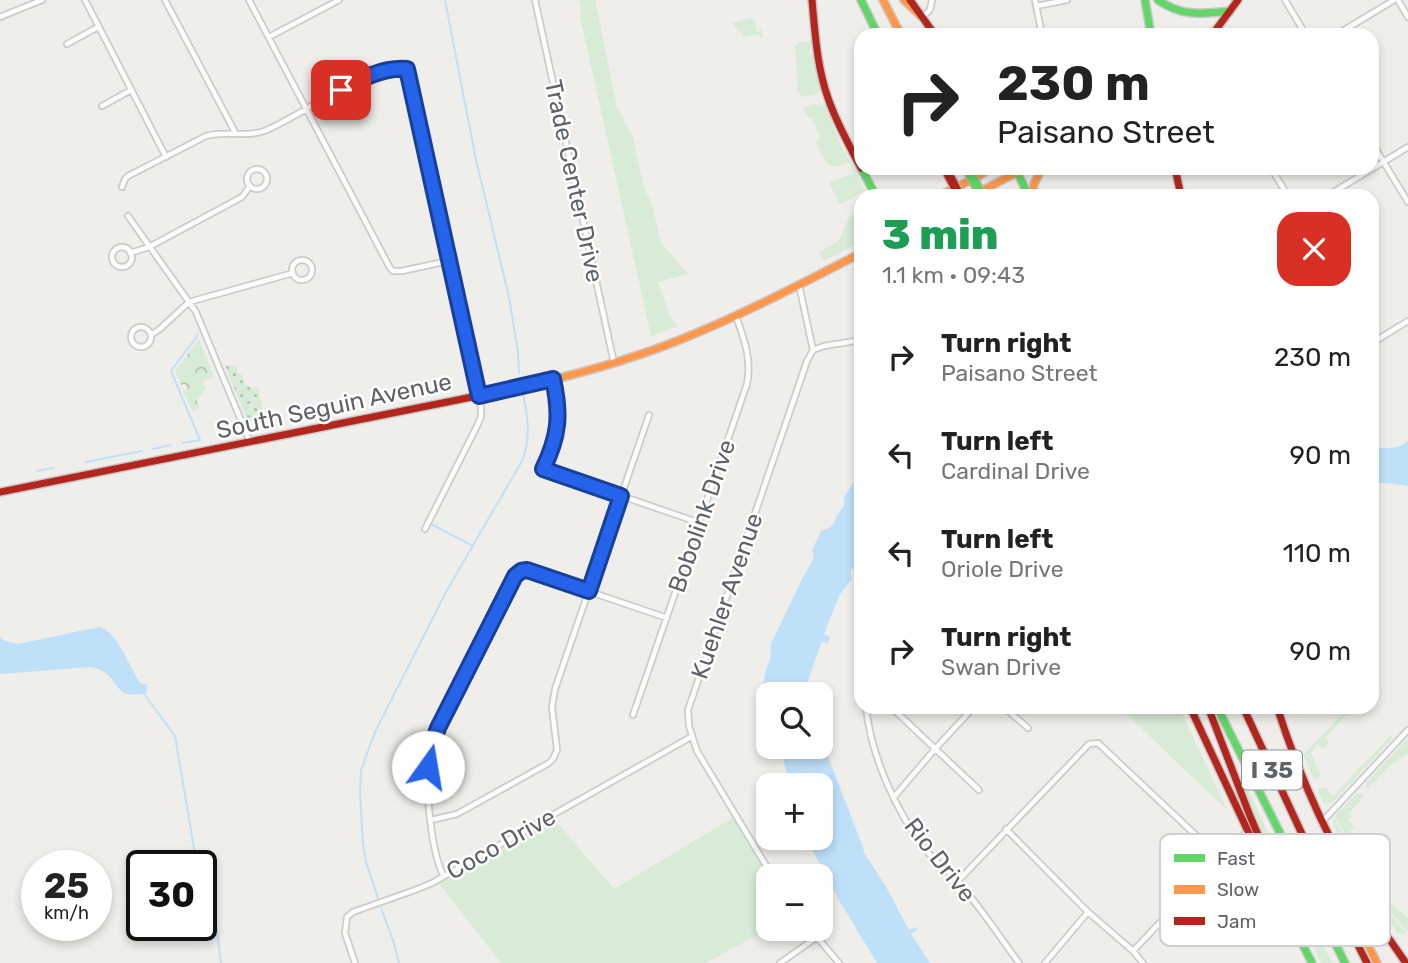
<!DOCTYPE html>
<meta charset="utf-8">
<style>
body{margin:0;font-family:Rubik,sans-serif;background:#f2f2f2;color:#222;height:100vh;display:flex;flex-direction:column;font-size:26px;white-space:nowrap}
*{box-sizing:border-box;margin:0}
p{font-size:23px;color:#767676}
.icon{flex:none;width:38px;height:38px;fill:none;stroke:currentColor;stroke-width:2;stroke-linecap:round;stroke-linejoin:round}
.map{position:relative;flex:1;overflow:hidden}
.side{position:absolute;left:854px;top:189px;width:525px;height:525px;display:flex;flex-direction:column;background:#fff;border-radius:21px;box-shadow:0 4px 10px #0003}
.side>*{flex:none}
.banner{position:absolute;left:854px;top:28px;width:525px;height:147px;border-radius:21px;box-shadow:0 4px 10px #0003;background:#fff;color:#222;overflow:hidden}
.buttons{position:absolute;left:756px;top:682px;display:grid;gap:14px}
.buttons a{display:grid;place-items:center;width:77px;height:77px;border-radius:14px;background:#fff;box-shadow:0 4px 10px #0003;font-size:35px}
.speed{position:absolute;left:21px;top:850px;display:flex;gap:14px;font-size:35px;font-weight:700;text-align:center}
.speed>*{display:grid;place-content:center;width:91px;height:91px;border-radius:50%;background:#fff;box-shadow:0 4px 10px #0003;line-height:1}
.speed small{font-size:18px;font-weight:400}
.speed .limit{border:4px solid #111;border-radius:10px;background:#fff;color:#111}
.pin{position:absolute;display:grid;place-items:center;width:60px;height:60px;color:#fff;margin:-30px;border-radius:14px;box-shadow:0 4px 10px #0006}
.me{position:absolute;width:77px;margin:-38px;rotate:13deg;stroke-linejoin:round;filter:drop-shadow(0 0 5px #0008)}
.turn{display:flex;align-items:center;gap:24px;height:147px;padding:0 28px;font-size:32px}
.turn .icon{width:91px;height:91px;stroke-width:2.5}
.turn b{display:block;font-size:49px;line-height:60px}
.round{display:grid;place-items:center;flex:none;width:74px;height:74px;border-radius:21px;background:#f2f2f2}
.summary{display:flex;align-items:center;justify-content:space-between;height:119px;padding:0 28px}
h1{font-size:42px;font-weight:800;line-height:52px;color:#1e9e55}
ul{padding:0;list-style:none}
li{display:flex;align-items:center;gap:21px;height:98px;padding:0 28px}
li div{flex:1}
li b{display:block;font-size:26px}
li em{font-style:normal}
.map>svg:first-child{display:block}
.grass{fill:#d8ebd6}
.forest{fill:url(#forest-crowns)}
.garden{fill:url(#garden-dots)}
.water{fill:#bfe0f9}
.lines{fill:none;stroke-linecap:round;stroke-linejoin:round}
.stream{stroke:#bfe0f9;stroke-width:2}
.street-casing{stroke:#cbcccc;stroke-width:8}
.fast-casing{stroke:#cacacb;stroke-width:10}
.slow-casing{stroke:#cacacb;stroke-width:10}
.jam-casing{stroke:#cacacb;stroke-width:10}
.street{stroke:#fdfcfc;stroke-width:4.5}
.fast{stroke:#63d668;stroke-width:7}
.slow{stroke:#ff974d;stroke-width:7}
.jam{stroke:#b3261e;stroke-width:7}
.fast-bridge-casing{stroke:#c8b996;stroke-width:12;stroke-linecap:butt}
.jam-bridge-casing{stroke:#c8b996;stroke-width:12;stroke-linecap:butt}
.fast-bridge{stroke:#63d668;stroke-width:9}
.jam-bridge{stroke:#b3261e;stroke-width:9}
.route-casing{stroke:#184099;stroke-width:18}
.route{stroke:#2563eb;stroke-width:12}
.labels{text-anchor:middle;stroke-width:5;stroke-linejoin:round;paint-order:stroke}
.shield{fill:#fff;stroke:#8f9295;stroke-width:2}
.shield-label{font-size:23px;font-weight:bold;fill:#5f6368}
.street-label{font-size:24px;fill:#5f6368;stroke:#fff}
.key{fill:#fff;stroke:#cfd0d2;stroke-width:2}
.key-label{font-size:19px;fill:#5f6368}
</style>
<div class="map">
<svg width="1408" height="963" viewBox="0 0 1408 963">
<defs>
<pattern id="forest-crowns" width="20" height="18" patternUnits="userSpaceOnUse" patternTransform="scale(1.75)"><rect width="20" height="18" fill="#d8ebd6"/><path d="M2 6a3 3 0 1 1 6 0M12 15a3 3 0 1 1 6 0" fill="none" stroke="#b2c2b1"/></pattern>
<pattern id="garden-dots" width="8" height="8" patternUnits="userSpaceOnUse" patternTransform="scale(1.75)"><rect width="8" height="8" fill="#d8ebd6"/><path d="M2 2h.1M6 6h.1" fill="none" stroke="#b2c2b1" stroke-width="1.8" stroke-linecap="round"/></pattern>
</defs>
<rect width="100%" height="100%" fill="#efeeea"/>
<path class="grass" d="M579,0H595L617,107L633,137L643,184L653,208L659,236L662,244L688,274L658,282L670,317L678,326L651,336L580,17L581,10Z
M750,18H754L757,33L761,29L763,38H760L759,34L744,37L732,23Z
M811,41L812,49L809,50L810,54H813L821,90L817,94L803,97L798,92L795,46L799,42Z
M813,104L826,105L840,144L850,162C826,174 824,160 816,141L820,138L812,117L808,118L803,108Z
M852,174H856L865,190L840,205L830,185V182Z
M861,212V242L824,261L819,252L838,242L850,216Z
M1119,707H1179L1227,810Z
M1349,707L1352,708L1325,738L1329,742L1323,749L1317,744L1311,753L1320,775L1317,779H1314L1303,755Z
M1389,733L1392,737L1391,740L1333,802L1328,804L1326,800V804L1323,802L1318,791L1319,788L1326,787L1332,797L1389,737Z
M1408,738V753L1391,765L1369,787L1366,788V783Z
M1242,784L1248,790L1283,865L1332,963H1321L1274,865Z
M1360,793L1363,795L1361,798V800L1349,813L1352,816L1348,821L1355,827L1350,831L1360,852L1354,850L1335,816L1356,794Z
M734,817L770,877H768V929L706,963H501L438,882L553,818L614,889Z
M1334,817L1353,851L1358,853L1363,858L1359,862L1351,860L1333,824Z
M1364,870L1399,927L1402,928L1406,932L1405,935L1397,933L1361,878Z
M1368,872L1373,877C1375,891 1397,909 1408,918V932C1391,916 1379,893 1368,872Z"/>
<path class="forest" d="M199,339L214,377L203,382L206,390L202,392V395L196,398L200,408L192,411L183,391L187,389L185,384L181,385L175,371Z"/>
<path class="garden" d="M232,365L237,368L238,374H241L243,376L245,385H248L251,388L258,387L264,416L248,421L225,366Z"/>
<path class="water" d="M1408,441V486L1387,483L1372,484V448C1385,448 1398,450 1408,441Z
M861,470V554L855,567L850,571L852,579C847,586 843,588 839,597C833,609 830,620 824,634L830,637L828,643L822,641L806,686V695H769L763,683L766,670L770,659L771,644L803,577L814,558L812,550L821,531L829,528L834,523L837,515L844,506V498Z
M99,627C117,630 130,668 140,683L147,685V692L145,694C139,694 132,695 127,694C115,691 114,671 91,667L0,674V636L3,640L18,644Z
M826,734L828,741L823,743L864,850L863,851L885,885L909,930L916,927L917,930L911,934L930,963H877L840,902L806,838H821V786H790L780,747H821V735Z"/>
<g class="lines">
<path class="stream" d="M445,0L476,160L509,297L518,352L519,373
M183,443L200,440L171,371L198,335
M153,449L171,445
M86,462L142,451
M37,471L53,468
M433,525L473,546
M145,695L175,736L197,866
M201,881L206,898L216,922L221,963
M378,898L366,862L363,844L360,792L361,770L376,730L446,592L522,461C531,438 528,417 523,394
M381,908L393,940L399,963"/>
<defs>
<path id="street" d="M85,0L166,157
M165,0L236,134
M249,0L390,268L393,271H402L448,261
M535,0L614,363
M1035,0L1042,35
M1285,0L1306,35
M1398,0L1408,17
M1036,6L1067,0
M923,16L930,10L932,0
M0,17L42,0
M1336,35L1394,0
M269,37L339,0
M67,44L98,27
M102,106L131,90
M1372,143L1408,202
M1271,168L1288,196
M247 179a10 10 0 1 1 20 0a10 10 0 1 1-20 0Z
M122,187L125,179L128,176L206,136C225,130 245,138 264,131C305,115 364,65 406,69L481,407V417L477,426L425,529
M1327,196L1408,147
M128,216L196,312L250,442
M112 257a10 10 0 1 1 20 0a10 10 0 1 1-20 0Z
M130,253L149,247L242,197L250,186
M292 270a10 10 0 1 1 20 0a10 10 0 1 1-20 0Z
M799,285L813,350
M131 337a10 10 0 1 1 20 0a10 10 0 1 1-20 0Z
M151,335L161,328L189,302L293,273
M1372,343L1408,321
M553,380C561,415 559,436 543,469L700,523
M866,707C871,756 896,812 926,850C935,862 948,870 957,881C980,906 999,936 1019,963
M891,707L979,790
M1004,707L1028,728
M633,715L747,384C752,359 744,339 736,316
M894,797L935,749L974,707
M431,820L457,814L549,763L553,759L557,750L552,707L555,689L649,415
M1322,822L1408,730
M1006,829L1088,912L1133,951L1143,963
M443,875C431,849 426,794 428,765C429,752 433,740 438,728L515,576L521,571H529L667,618
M773,877L697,751L689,726L688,710L807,361L813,350L824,346L861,340
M958,881L1089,744L1098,743L1220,858
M810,929L839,963
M1133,951L1247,831
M355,963L345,933L347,917L353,912L415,890L432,883L691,737
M780,963L817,937
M1045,963L1088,912"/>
<path id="fast" d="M861,0L878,35
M1145,0L1151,35
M1158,0C1183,17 1201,14 1230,11
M861,168L876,196
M1015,168L1029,196
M1217,707L1345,963
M1285,910L1312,963"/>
<path id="slow" d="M883,0L901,35
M904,0L922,17
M939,196L979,176L990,168
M972,196L1025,168
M1032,196L1034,184L1042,168
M512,389C568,377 624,362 677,341C740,316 801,284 861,253
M1338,892L1359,927L1377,963"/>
<path id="jam" d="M812,0C815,33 817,67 828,98C836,122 849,145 861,168
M910,0L935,35
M1212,35L1238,0
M1175,168L1181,196
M0,492L512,389
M1190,707L1280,900
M1208,707L1250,816L1280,886L1287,914
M1243,707L1302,834L1367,963
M1277,707C1307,801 1348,883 1406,963"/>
</defs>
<use href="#street" class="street-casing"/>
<use href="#fast" class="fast-casing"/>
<use href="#slow" class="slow-casing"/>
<use href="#jam" class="jam-casing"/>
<use href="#street" class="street"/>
<use href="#fast" class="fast"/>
<use href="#slow" class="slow"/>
<use href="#jam" class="jam"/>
<defs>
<path id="fast-bridge" d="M967,168L982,196"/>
<path id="jam-bridge" d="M945,168L960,196"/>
</defs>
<use href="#fast-bridge" class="fast-bridge-casing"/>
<use href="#jam-bridge" class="jam-bridge-casing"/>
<use href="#fast-bridge" class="fast-bridge"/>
<use href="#jam-bridge" class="jam-bridge"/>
</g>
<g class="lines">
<defs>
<path id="route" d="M341,90C361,79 383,67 407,69L479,396L553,379C561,415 559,436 543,469L621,496L589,591L527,570L521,571L515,576L438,728L431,748L428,767"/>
</defs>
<use href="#route" class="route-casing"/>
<use href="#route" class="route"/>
</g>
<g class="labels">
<rect class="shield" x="1242" y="750.5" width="60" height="39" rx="5"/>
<g class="shield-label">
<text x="1272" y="778">I 35</text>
</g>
<g class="street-label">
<text transform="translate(574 181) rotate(78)" y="8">Trade Center Drive</text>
<text transform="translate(334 406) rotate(-12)" y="8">South Seguin Avenue</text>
<text transform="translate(702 516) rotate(-71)" y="8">Bobolink Drive</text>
<text transform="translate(727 596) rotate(-71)" y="8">Kuehler Avenue</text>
<text transform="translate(501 844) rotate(-29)" y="8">Coco Drive</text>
<text transform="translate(940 860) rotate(52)" y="8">Rio Drive</text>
</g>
</g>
<rect x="1160" y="834" width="230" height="112" rx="10" class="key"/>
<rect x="1174" y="854" width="31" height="8" fill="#63d668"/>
<rect x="1174" y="885" width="31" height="9" fill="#ff974d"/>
<rect x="1174" y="917" width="31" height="8" fill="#b3261e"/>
<g class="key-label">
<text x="1217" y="865">Fast</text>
<text x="1217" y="896">Slow</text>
<text x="1217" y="928">Jam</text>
</g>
</svg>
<div class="buttons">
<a><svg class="icon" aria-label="search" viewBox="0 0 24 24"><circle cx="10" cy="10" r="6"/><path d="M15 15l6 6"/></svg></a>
<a>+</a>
<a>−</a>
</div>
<div class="speed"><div>25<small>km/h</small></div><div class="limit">30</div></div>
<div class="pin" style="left:341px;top:90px;background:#d93025"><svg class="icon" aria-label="arrive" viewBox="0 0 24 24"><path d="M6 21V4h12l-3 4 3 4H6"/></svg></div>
<svg class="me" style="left:428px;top:767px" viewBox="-20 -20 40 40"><circle r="19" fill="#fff"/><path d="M0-13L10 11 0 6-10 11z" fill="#2563eb"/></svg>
<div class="banner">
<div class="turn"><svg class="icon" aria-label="right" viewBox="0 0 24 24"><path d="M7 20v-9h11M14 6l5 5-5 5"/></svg><div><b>230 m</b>Paisano Street</div></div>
</div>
<section class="side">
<div class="summary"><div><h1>3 min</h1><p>1.1 km · 09:43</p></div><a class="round" style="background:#d93025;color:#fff"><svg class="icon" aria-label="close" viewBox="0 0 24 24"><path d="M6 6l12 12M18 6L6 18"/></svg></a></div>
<ul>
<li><svg class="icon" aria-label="right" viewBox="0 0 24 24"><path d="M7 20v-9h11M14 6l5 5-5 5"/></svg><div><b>Turn right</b><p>Paisano Street</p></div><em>230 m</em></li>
<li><svg class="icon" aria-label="left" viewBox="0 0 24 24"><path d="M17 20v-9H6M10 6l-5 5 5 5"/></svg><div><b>Turn left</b><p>Cardinal Drive</p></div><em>90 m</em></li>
<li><svg class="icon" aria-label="left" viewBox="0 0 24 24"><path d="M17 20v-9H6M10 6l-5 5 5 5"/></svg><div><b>Turn left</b><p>Oriole Drive</p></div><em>110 m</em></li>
<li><svg class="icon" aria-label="right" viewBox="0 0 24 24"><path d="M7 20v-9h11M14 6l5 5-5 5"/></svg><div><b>Turn right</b><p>Swan Drive</p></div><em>90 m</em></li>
</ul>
</section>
</div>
